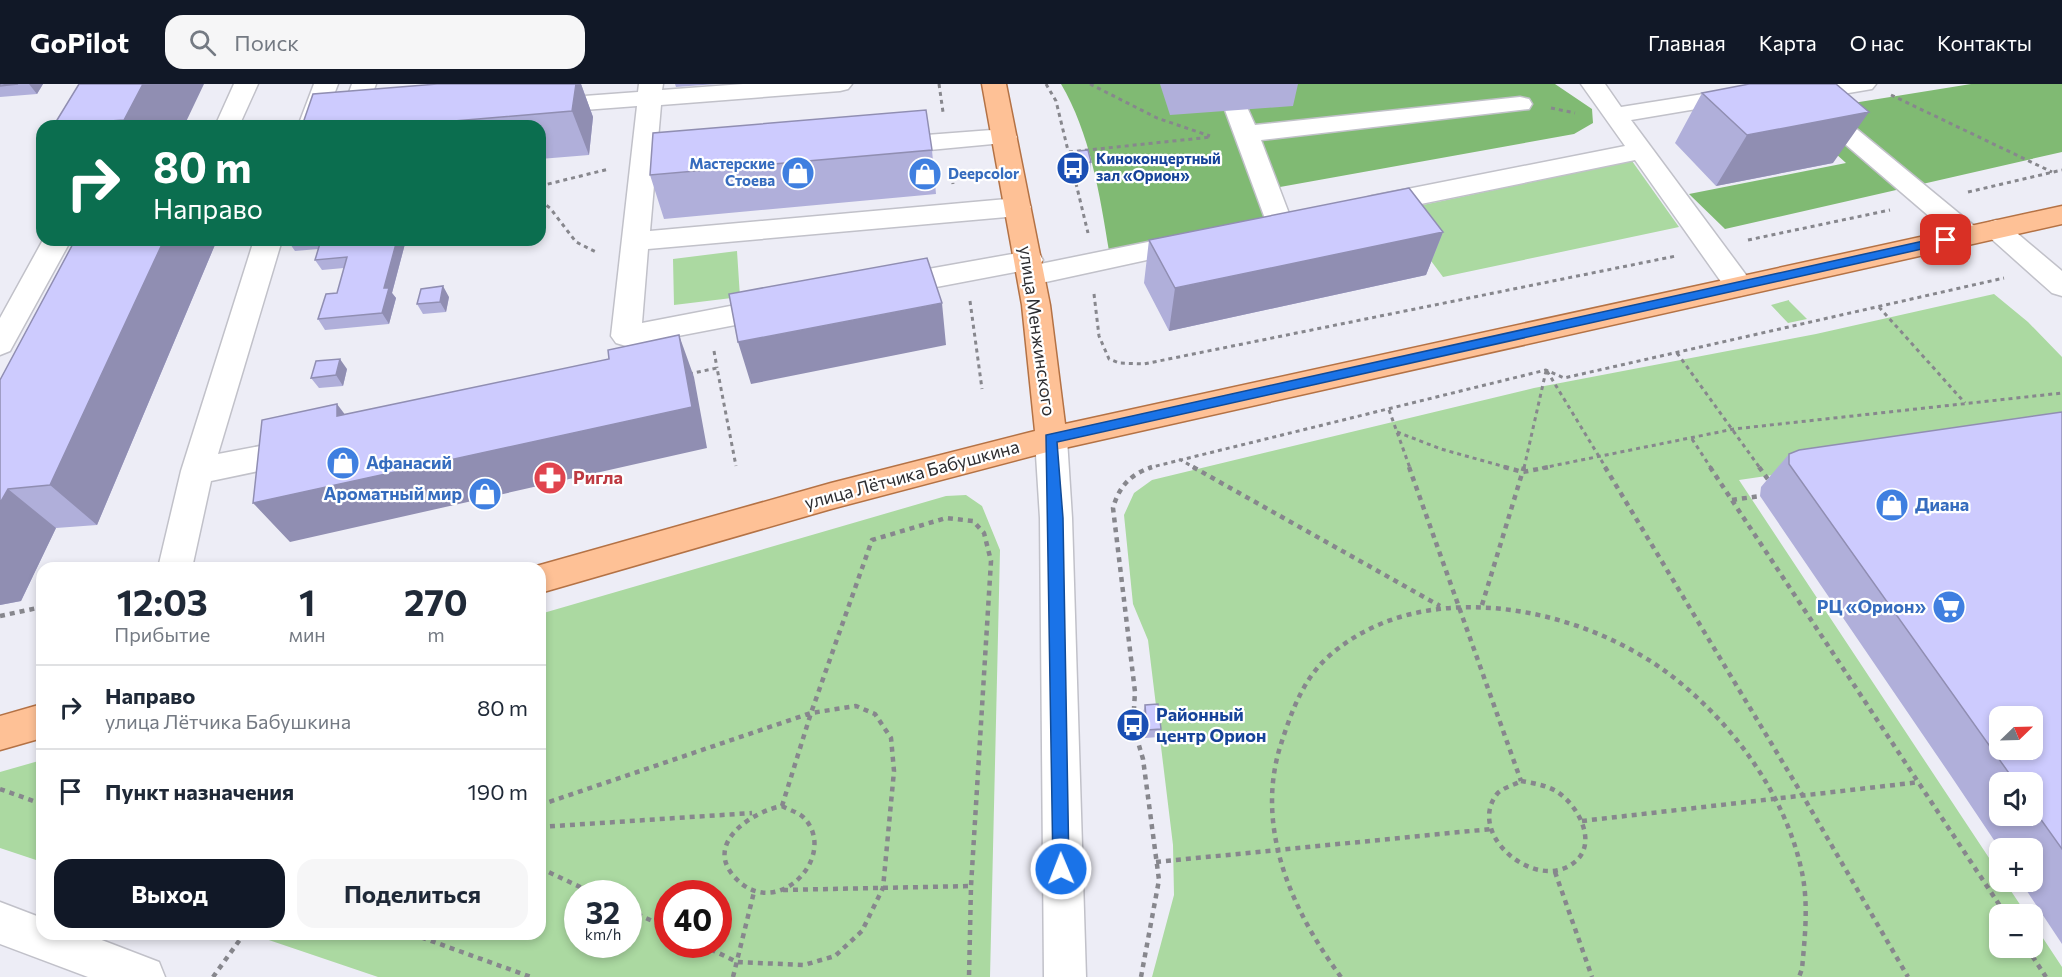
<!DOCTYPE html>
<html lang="ru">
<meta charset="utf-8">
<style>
body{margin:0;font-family:Commissioner,sans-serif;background:#f6f6f7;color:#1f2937;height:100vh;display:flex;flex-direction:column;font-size:22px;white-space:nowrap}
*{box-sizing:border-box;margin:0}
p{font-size:20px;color:#747a83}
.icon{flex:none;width:33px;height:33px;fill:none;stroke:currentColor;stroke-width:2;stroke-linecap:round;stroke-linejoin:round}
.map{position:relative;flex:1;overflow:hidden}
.side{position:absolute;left:36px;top:478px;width:510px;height:378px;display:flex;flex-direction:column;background:#fff;border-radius:18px;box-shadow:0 3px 9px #0003}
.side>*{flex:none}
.hud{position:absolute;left:36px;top:36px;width:510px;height:126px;border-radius:18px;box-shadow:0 3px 9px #0003;background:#0b6e4f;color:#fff;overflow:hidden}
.needle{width:39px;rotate:67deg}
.buttons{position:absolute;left:1989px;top:622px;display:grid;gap:12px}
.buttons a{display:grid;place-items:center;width:54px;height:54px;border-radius:12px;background:#fff;box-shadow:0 3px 9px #0003;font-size:30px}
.speed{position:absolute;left:564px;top:796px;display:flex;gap:12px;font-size:30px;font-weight:700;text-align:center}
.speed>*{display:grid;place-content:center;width:78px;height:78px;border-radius:50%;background:#fff;box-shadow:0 3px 9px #0003;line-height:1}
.speed small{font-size:15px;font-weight:400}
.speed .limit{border:9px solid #d22;background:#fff;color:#111}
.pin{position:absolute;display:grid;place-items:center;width:51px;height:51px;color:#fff;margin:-26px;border-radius:12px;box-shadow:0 3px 9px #0006}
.me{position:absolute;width:66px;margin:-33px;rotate:359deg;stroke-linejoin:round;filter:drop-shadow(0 0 4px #0008)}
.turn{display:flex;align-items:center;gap:21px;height:126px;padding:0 18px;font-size:27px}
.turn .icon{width:78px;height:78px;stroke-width:2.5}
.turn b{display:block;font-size:42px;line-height:51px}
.eta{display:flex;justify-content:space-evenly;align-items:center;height:102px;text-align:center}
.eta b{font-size:36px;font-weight:700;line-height:42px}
.action{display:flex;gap:12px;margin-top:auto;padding:12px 18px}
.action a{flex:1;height:69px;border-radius:18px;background:#111827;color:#fff;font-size:24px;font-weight:700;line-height:69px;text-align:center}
.action a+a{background:#f6f6f7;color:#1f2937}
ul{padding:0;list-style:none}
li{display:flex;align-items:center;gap:18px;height:84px;padding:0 18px;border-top:2px solid #e0e1e3}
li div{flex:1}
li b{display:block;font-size:22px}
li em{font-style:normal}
header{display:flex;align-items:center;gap:36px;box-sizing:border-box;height:84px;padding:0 30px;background:#111827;color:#fff}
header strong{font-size:28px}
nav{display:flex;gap:33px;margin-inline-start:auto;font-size:21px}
.search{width:420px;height:54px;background:#f6f6f7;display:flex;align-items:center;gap:15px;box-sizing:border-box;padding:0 21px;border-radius:18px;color:#747a83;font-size:22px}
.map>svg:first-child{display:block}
.green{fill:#abd9a1;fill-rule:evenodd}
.forest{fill:#80ba73}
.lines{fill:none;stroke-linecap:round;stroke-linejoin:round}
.minor-casing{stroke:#c1c1c9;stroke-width:3}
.major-casing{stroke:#b47245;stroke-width:3}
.path-far1{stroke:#87878d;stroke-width:3;stroke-dasharray:4 4;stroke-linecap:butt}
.path{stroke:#87878d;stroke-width:4.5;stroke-dasharray:5 5;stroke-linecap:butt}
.minor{fill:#fff;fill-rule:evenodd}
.major{fill:#fec196;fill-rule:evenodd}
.wall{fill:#b0afda;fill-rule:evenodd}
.shaded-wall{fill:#908eb2}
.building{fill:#cdcbfe;stroke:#908eb2;stroke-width:1.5;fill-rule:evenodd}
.route{fill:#1a73e8;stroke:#114b97;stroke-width:1.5}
.labels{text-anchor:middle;stroke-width:4.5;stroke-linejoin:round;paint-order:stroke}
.far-transit-label{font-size:15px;font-weight:bold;fill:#164399;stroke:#fff;text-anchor:start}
.far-shop-label{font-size:15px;font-weight:bold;fill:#366cbe;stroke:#fff;text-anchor:end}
.street-label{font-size:18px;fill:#2d2d30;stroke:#fff}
.shop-label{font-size:18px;font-weight:bold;fill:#366cbe;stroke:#fff;text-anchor:start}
.health-label{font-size:18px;font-weight:bold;fill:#be3a42;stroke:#fff;text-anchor:start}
.transit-label{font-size:18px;font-weight:bold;fill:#164399;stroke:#fff;text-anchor:start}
</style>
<header>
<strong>GoPilot</strong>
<div class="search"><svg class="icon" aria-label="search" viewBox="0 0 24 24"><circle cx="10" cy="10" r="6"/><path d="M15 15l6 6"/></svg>Поиск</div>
<nav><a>Главная</a><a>Карта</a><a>О нас</a><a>Контакты</a></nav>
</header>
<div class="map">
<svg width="2062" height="893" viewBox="0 0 2062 893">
<rect width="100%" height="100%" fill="#ededf6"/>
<path class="green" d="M1632,77L1679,143L1443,193L1394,127Z
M737,167L740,213L674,221L673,175Z
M1994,210L2028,238L2062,273V349L1739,396L1999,789L2000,798H2005L2027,831H2000V864H2032L2033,839L2062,883V893H1152L1174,811L1173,761L1148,556L1133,520L1124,431L1134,409L1152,396L1534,304L1816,250Z
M1789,216V217L1807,235L1788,239L1771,221Z
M966,411L982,422L1000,466L990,893H378L254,851L540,850V530L946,412ZM578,810H628V861H578ZM668,810H718V861H668Z
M42,676V778L0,764V688Z"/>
<path class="forest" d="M1061,0H1555L1592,25L1593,39L1574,50L1280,103L1290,132L1109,167C1100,111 1090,49 1061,0Z
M1971,0H2062V68L1725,145L1689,110L1846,79L1791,29Z"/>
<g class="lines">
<defs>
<path id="minor" d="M234,0H258L239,42H215Z
M314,0H338L322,42H298Z
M352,0H376L366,28L373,30L376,35L373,40L345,42L339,36Z
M639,0H663L662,6L743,0H852L848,5L840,7L661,21L650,147L1018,114L1027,117L1031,123L1027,129L1018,132L648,165L642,239L777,213L787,216L791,223L787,230L777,233L626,262L616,259L611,252L637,22L544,29L535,27L532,22L535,17L544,15L638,8Z
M1581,0H1605L1621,23L1741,4L1750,6L1753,11L1750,16L1631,36L1749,195L1753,202L1749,209L1739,212L1729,209L1635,76L1372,130L1363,127L1359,121L1363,115L1372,112L1625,62Z
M1775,0H1876L1872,5L1819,14L1978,145L1981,151L1978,157L1968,160L1958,157Z
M1520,13L1529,15L1532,20L1529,25L1261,56L1293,140L1289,146L1280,149L1271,146L1267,140L1225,26L1228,21L1237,19L1246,21L1255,41Z
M1005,45L1014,48L1017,53L1014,58L887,70L878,68L874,62L878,56L887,54Z
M1996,136L2005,139L2062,187V212L2052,209L1987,151L1983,145L1987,139Z
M1192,149L1202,152L1206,158L1202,164L1032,201L1022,198L1018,191L1021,187L889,212L879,209L875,202L879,195L889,192L1029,167L1039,169L1043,176L1040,180Z
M43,156H71L10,267L0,271V234Z
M254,156H282L218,370L302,354L313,357L318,366L313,375L302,378L211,397L192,484H158L181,387Z
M1051,343L1062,346L1067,355L1072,434L1086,893H1044L1040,434L1035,355L1040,346Z
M0,818L42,834V850H86L159,878L165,893H88L0,860Z"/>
<path id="major" d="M982,0H1006L1050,221L1065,340L2062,122V140L1051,367L831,425L540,509V484H529L540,481L831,399L1035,347L1022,221Z
M42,620V654L0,666V632Z"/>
</defs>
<use href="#minor" class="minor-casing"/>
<use href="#major" class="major-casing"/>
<path class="path-far1" d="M939,0L943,28
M1046,0L1056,17L1088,149
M1090,0L1157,34L1210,52
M1891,11L2052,88
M1551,24L1575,29
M1069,68L1211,53
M951,83L953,100
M540,102L609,85
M1968,108L2062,86
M540,117L550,124L576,158L598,169
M1748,156L1890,126
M1094,210L1099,252L1109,275L1119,279L1144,280L1676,172
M970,217L982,305
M1879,223L1965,319
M714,267L717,284
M1677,269L1760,384
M1547,287L1606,384
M689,290L717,284L736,382
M1389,326L1410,384
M1397,348L1441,365L1509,384
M1692,355L1711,384
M1179,375L1195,384
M1148,384L1546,286L1564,294L2004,194
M1524,384L1546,287
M1542,384L1734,345L2062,309"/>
<path class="path" d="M1193,383L1440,522
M1409,383L1521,697
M1504,383L1523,388L1549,383
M1605,383L1803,712L1908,893
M1710,383L2006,831
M1759,383L1770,398
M1732,416L1760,412
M1482,521L1524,383
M0,532L42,523
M1521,697C1533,699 1545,701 1556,707C1577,720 1598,757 1576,777C1538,811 1465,751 1497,710C1502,704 1514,701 1521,697Z
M0,705L42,720
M540,721L811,629L856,622L875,630L891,654L894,687L883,804L862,847L835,872L804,881L737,878L702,861
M782,722L811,629L872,456L946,434L973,437L984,449L991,477L971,802L969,893
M782,722C789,726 801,729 806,736C838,776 772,841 732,790C706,757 754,727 782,722Z
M1582,737L1920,698
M540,743L752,729
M1156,778L1491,745
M540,784L595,810
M1555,788L1592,893
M783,806L971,802
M628,826L668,844
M412,850L531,893
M2027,864L2046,893
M213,893L244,850
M733,893L754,808
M1141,893L1159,796L1143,675L1133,641L1135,608L1113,424C1119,402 1131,390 1152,383
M1341,893C1292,827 1254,743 1281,660C1291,629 1303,595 1328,573C1421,489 1582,522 1673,593C1733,640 1784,709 1801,784C1809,817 1805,852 1802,885L1799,893"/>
<use href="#minor" class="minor"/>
<use href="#major" class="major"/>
</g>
<path class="wall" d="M0,0H43L37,10L0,13Z
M79,0L184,42H55Z
M581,0L593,33L589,71L540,75V42H302Z
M675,0H716L676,3Z
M1160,0H1298L1293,22L1170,31Z
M1702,9L1833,79L1716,102L1675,59Z
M932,66L936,110L664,135L650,91Z
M1078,67L1091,78L1090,88L1081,89L1078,77Z
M1443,148L1426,191L1169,247L1144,199L1149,156Z
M75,156H217L97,441L56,444L21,517L0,521V296Z
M288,156H406L392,209L396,214L389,240L325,246L318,235L337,209L344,184L322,186L315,176L318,165L295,167L288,157Z
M449,213L446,228L423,230L417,220Z
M347,285L343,302L319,304L311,294Z
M2062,328V860L2021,798H2032V765H2000L1951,692L1760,412L1761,403L1789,370ZM2000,699H2032V732H2000Z
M1145,621L1161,645L1159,653L1145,654L1143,629Z"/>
<path class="shaded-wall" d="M29,0H43L37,10Z
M143,0H204L184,42H128L124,36Z
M576,0H581L593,33L589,71L572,27Z
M1869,28L1833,79L1716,102L1747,51Z
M1443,148L1426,191L1169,247L1175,204Z
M164,156H217L97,441L50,401Z
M397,156H406L392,209L396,214L389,240L382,229L384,204Z
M443,202L449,213L446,228L440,218Z
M942,219L946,261L751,300L738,258Z
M679,251L694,293L707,364L290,458L253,419Z
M340,275L347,285L343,302L336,291Z
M337,320L368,361L337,332Z
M8,405L56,444L21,517L0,521V419Z"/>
<path class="building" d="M0,0H18L0,2Z
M79,0H143L124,36L54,41Z
M437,0H576L572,27L395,42H302L313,10Z
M1749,0H1836L1869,28L1747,51L1702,9Z
M926,26L932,66L650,91L653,49Z
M1088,66L1091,78L1082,79L1078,67Z
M1409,104L1443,148L1175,204L1149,156Z
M75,156H164L50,401L8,405L0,419V296Z
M321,156H397L384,204H389L382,229L318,235L326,210L337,209L347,173L315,176Z
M927,174L942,219L738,258L729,210Z
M443,202L440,218L417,220L421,205Z
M679,251L692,323L253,419L262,336L337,320V332L609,275L608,266Z
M340,275L336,291L311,294L316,277Z
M2062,328V765L2032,723V699H2016L1789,380V370L1799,366ZM2000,633H2032V666H2000Z
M1158,620L1161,645L1147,646L1145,621Z"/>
<path class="route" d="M1946,152L1949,153V159L1057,358L1063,434L1069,785L1067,791L1061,793L1055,791L1053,785L1046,351Z"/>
<defs>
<symbol id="bus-disc" viewBox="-11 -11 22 22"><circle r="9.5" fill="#1a4fb4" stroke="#fff"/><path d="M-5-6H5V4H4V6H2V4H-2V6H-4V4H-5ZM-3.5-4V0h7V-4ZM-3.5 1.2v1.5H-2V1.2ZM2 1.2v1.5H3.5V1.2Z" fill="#fff"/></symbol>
<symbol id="shop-disc" viewBox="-11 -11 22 22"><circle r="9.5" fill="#3f7fe0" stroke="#fff"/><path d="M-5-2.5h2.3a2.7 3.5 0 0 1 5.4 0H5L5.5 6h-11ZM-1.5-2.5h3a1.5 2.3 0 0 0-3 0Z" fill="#fff"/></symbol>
<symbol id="pharmacy-disc" viewBox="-11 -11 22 22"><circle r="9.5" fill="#e0444e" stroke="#fff"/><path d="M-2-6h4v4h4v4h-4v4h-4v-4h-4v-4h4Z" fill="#fff"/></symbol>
<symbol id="supermarket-disc" viewBox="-11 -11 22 22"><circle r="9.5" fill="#3f7fe0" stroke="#fff"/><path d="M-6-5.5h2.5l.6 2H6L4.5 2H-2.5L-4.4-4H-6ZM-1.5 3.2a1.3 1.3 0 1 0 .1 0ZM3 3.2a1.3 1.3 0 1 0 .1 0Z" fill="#fff"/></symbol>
</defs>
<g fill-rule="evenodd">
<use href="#bus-disc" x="1054" y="65" width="38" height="38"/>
<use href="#shop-disc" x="779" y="70" width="38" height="38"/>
<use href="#shop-disc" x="906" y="71" width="38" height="38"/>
<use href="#shop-disc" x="324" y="360" width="38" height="38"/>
<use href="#pharmacy-disc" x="531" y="375" width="38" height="38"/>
<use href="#shop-disc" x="466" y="391" width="38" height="38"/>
<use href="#shop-disc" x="1873" y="402" width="38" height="38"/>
<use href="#supermarket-disc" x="1930" y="504" width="38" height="38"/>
<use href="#bus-disc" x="1114" y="622" width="38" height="38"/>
</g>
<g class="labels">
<g class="far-transit-label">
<text x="1096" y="80">Киноконцертный<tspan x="1096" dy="17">зал «Орион»</tspan></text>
</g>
<g class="far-shop-label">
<text x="775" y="85">Мастерские<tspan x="775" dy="17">Стоева</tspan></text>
<text x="948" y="95" text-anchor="start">Deepcolor</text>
</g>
<g class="street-label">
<text transform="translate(1037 247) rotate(82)" y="6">улица Менжинского</text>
<text transform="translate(912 391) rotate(-15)" y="6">улица Лётчика Бабушкина</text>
</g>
<g class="shop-label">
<text x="366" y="385">Афанасий</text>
<text x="462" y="416" text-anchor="end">Ароматный мир</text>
<text x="1915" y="427">Диана</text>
<text x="1926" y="529" text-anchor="end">РЦ «Орион»</text>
</g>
<g class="health-label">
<text x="573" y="400">Ригла</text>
</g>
<g class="transit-label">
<text x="1156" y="637">Районный<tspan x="1156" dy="21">центр Орион</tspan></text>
</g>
</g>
</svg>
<div class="buttons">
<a><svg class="needle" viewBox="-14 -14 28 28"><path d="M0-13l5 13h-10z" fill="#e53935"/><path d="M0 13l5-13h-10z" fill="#747a83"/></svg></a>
<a><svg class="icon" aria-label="sound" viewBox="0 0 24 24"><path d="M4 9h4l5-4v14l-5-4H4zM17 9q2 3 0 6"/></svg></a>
<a>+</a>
<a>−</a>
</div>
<div class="speed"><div>32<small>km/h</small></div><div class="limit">40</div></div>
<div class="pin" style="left:1946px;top:156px;background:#d93025"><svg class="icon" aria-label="arrive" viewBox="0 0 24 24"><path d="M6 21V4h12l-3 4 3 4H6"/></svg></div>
<svg class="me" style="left:1061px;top:785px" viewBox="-20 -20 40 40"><circle r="17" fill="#1a73e8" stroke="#fff" stroke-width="3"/><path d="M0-11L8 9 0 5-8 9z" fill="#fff"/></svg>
<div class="hud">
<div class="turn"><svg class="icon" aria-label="right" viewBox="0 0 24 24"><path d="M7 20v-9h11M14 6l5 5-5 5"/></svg><div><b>80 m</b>Направо</div></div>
</div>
<section class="side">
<div class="eta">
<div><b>12:03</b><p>Прибытие</p></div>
<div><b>1</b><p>мин</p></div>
<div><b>270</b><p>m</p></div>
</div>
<ul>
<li><svg class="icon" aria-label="right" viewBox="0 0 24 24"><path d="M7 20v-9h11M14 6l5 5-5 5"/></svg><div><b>Направо</b><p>улица Лётчика Бабушкина</p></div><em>80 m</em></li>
<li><svg class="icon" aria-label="arrive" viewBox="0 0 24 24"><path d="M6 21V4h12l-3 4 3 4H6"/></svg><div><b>Пункт назначения</b></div><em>190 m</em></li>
</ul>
<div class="action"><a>Выход</a><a>Поделиться</a></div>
</section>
</div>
